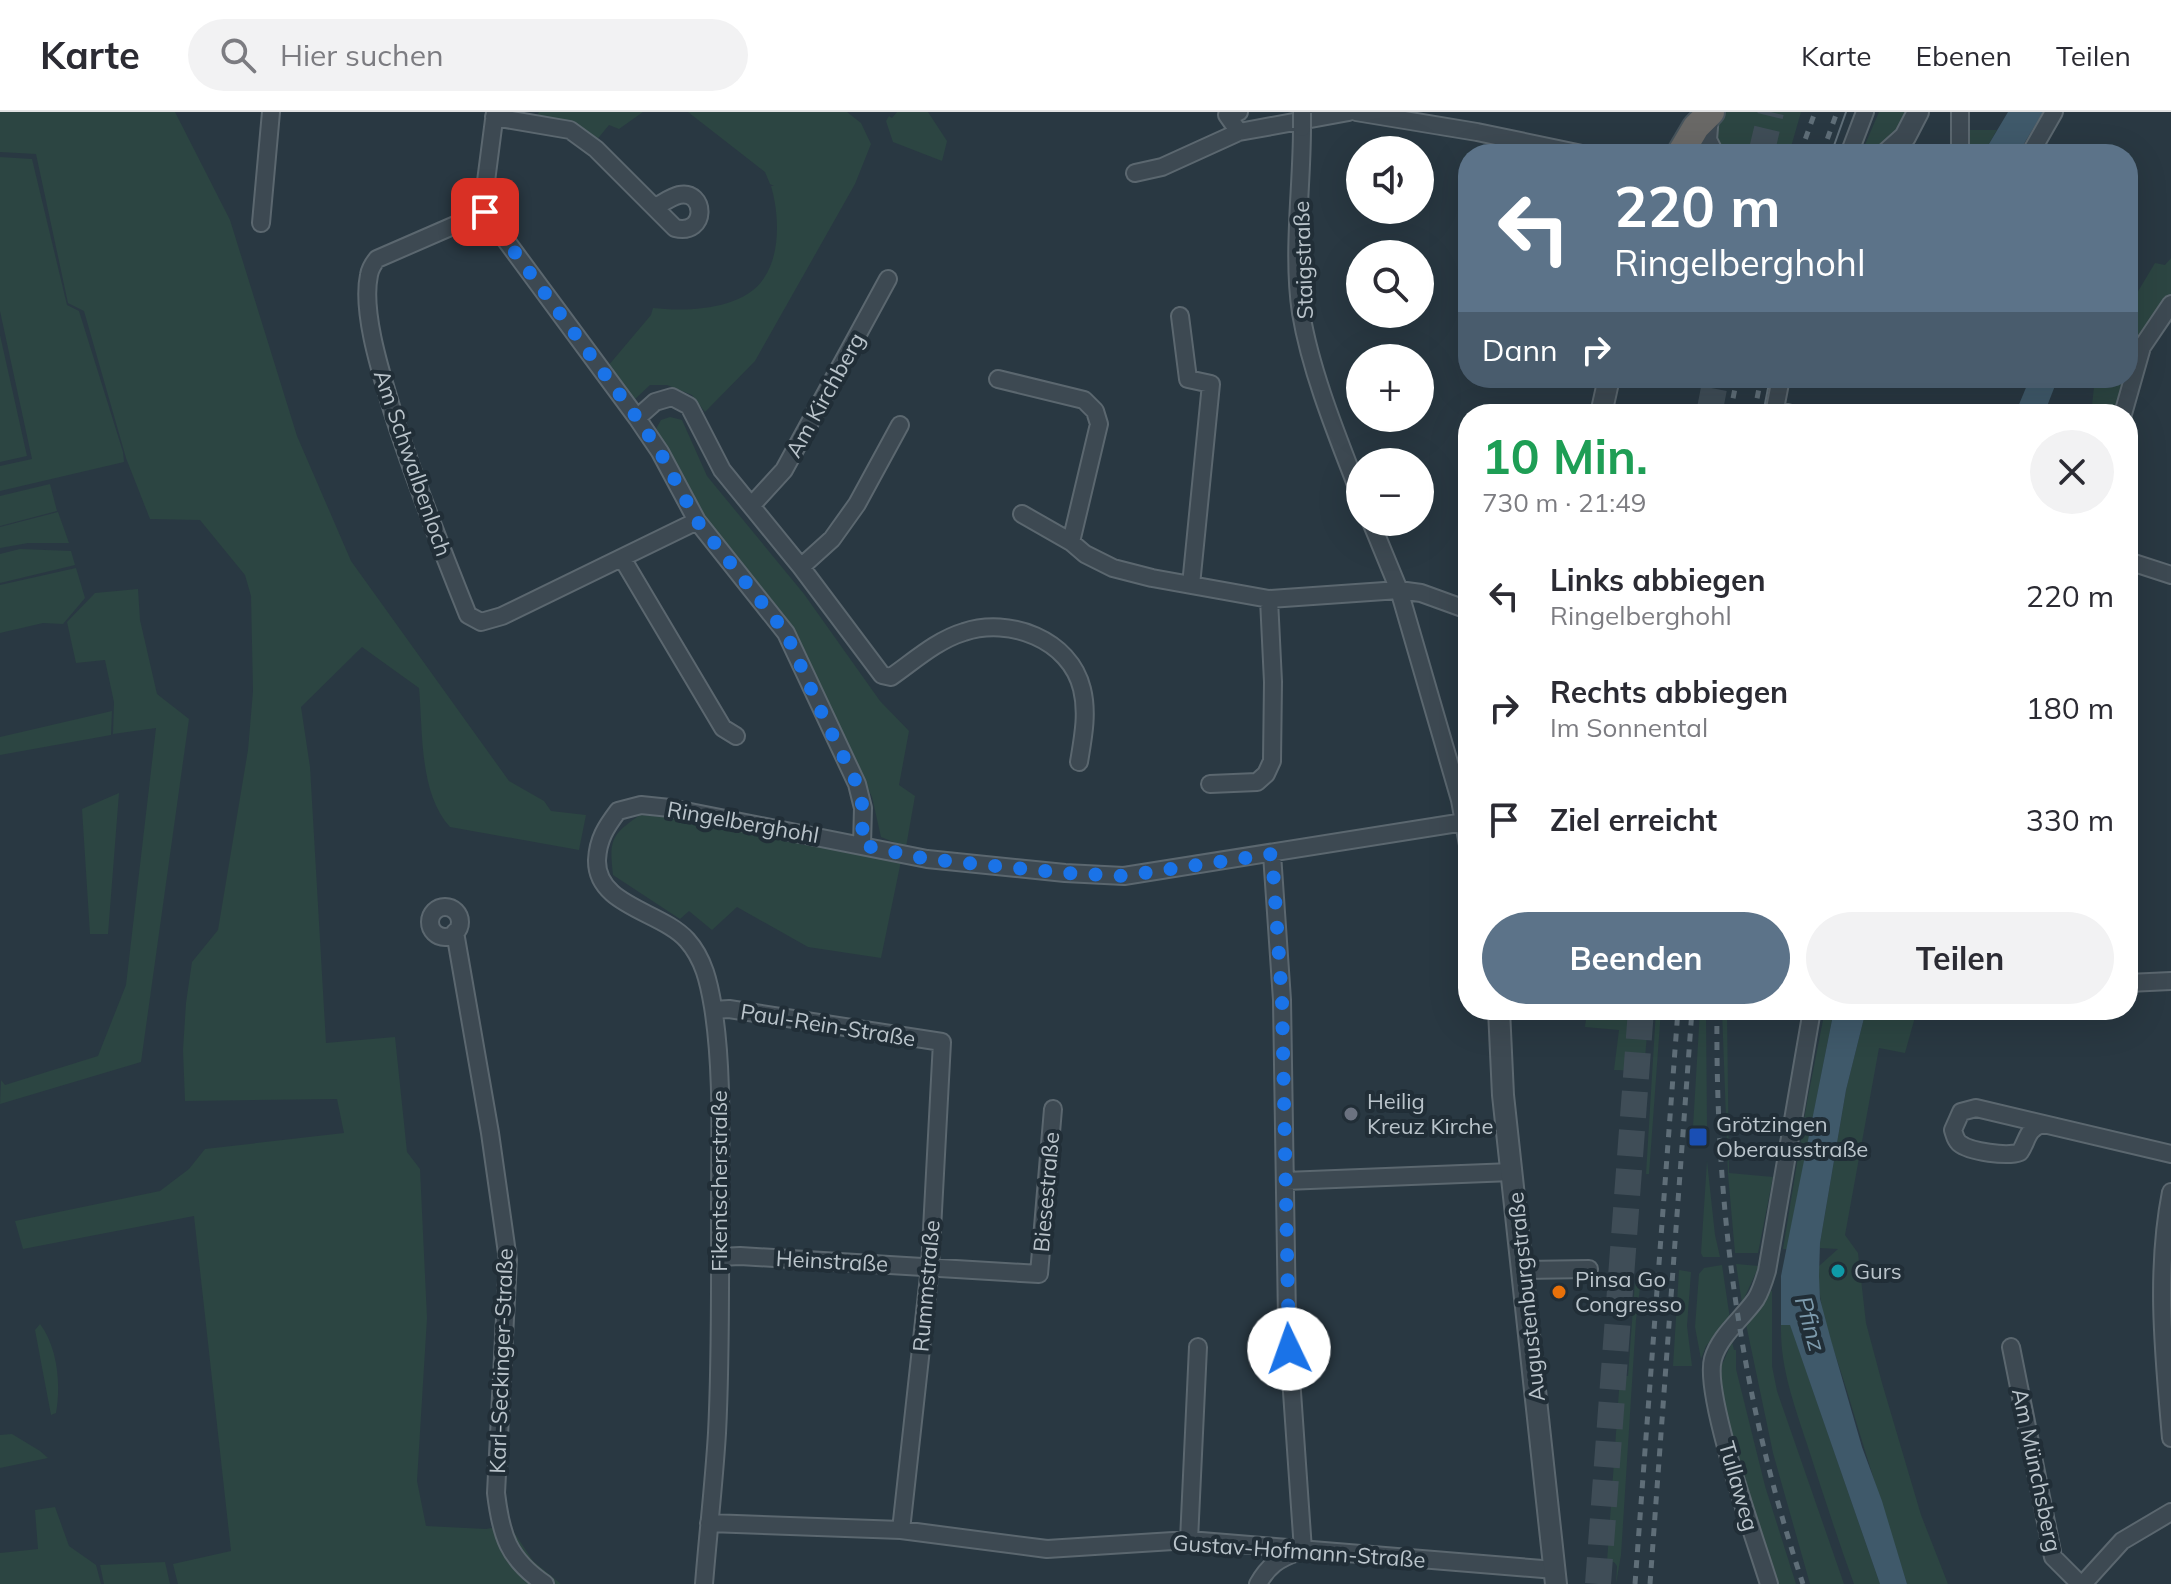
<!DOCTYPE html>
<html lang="de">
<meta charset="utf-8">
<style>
body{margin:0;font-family:Mulish,sans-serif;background:#f2f2f3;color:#2b2b33;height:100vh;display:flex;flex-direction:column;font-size:30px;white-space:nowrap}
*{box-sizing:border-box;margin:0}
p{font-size:26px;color:#7c7c81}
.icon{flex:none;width:44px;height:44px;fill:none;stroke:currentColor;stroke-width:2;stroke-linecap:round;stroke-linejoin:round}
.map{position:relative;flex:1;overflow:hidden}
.panel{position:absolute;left:1458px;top:292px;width:680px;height:616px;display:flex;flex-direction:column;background:#fff;border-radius:32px;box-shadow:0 8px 32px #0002}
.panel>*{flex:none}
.hud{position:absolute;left:1458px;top:32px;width:680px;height:244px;border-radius:32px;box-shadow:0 8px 32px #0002;background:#5c7389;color:#fff;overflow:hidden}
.tools{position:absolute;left:1346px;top:24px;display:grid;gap:16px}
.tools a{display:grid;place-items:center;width:88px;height:88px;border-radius:50%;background:#fff;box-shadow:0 8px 32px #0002;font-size:40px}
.pin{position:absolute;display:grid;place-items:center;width:68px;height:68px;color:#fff;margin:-34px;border-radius:16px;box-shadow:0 4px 12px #0006}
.me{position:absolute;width:88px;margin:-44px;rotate:357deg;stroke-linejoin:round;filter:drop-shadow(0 0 6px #0008)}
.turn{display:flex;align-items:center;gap:28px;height:168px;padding:0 24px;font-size:36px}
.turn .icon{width:104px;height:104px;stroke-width:2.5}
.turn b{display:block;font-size:56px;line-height:68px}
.then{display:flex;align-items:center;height:76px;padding:0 24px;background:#0003;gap:16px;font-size:30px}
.round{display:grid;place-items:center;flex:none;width:84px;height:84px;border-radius:42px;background:#f2f2f3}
.summary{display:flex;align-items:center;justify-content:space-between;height:136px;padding:0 24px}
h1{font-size:48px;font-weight:700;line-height:60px;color:#1e9e55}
.action{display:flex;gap:16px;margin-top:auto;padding:16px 24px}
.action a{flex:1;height:92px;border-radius:48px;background:#5c7389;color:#fff;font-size:32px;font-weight:700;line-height:92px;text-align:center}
.action a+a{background:#f2f2f3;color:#2b2b33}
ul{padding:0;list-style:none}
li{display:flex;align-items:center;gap:24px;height:112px;padding:0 24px}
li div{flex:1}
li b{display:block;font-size:30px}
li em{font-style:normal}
header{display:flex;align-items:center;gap:48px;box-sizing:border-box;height:112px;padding:0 40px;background:#fff;border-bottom:2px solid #e1e1e2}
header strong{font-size:38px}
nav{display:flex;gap:44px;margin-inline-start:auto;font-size:28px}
.search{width:560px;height:72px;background:#f2f2f3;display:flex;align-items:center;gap:20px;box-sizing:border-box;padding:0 28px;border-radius:44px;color:#7c7c81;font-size:30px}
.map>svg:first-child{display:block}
.green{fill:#2c4542}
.water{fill:#3f596a}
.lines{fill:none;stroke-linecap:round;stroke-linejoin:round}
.trunk-tunnel{stroke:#3f4d57;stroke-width:26;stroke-dasharray:26 13;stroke-linecap:butt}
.minor-casing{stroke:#5b676f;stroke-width:20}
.tertiary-casing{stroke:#5b676f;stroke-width:24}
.trunk-casing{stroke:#47545c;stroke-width:30}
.minor{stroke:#3d4952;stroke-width:16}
.tertiary{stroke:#3d4952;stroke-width:20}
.trunk{stroke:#696866;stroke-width:26}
.tram{stroke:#5f6e78;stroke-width:2}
.rail{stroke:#5f6e78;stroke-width:5;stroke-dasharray:8 8;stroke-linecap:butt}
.minor-bridge-casing{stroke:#5b676f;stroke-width:20;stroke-linecap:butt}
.minor-bridge{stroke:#3d4952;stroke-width:16}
.route{stroke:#1a73e8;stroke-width:14;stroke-dasharray:0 25.2}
.worship-dot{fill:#6b7280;stroke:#212e37;stroke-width:3}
.transit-dot{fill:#1a4fb4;stroke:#212e37;stroke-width:3}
.culture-dot{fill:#0f9aa8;stroke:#212e37;stroke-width:3}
.food-dot{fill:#e8710a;stroke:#212e37;stroke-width:3}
.labels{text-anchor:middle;stroke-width:8;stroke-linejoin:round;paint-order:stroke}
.street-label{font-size:22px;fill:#bac4cb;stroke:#212e37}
.poi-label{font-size:22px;fill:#bac4cb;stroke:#212e37;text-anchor:start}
.water-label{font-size:24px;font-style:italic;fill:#7c9aac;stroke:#212e37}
</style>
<header>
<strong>Karte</strong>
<div class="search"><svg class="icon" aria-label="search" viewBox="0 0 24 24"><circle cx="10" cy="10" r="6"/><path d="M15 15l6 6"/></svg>Hier suchen</div>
<nav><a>Karte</a><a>Ebenen</a><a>Teilen</a></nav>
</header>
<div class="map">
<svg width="2171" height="1472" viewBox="0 0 2171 1472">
<rect width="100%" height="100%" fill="#293842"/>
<path class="green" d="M0,0H175L230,108L297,324L351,449L509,669L544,689L551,699L586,703L579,738L450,715C419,681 423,620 419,576L362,535L301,595L310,655L326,931L395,925L407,1040L420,1057L427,1206L417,1369L426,1414L486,1417L509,1413L533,1449L561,1472H178L173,1452L231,1439L194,1104L23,1137L15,1109L160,1079L189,1057L205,1037L344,1021L337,987L185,989L183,938L186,891L192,850L218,818L248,638L253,579L251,484L245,463L200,408L150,407L126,346L84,199L68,191L36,42L0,40Z
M539,0H643L619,17L609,13L595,30L535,7Z
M688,0H847L861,11L871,32L855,72L755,249L705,300L692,283L667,273H650L634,288L608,254L651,203L653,196C686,200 744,198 764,166C781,141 779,101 771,74H774L770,72L765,60Z
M897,0H928L947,29L942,49L893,30L886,9L889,4L892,6Z
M1718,0H1801L1789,42H1725C1714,30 1709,15 1718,0Z
M1879,0H1906C1899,18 1882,40 1861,42Z
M1968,18H1997L1983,42H1967Z
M0,45L32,47L67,193L79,199L123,340L124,350L0,379V354L32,347L0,199Z
M2171,146V184L2149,210L2134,235L2128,252V196L2155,151L2165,153Z
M0,223L27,344L0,350Z
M2095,266H2123L2115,302H2091Z
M670,305L682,308L707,364L804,482L880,589L909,619L899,673L915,684L906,735L881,725L872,685L792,515L704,403L656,317L661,308Z
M50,372L57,399L0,414V384Z
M58,400L69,431H28L0,436V415Z
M20,437L71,439L75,453L0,471V442Z
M76,456L85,486L63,512L43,511L0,521V473Z
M138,477L140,508L157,582L189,607L141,950L0,992L1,968L5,973L98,944L126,873L156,616L113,622L114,590L105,548L76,551L67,510L95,481Z
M112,599L111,623L0,643V625Z
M119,681L108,822H90L82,697Z
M640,703L679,706L901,749L881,846L808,835L737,795L712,818L689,799L680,807L613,763C609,728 611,723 640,703Z
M1587,898H1649L1644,959L1614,958L1619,918L1585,915Z
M1656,898H1661L1649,1062H1646Z
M1700,898H1706L1707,1017L1693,1015Z
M1722,898H1727L1729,1061L1773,1065L1758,1141H1735L1728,1062Z
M1825,898H1834L1789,1127L1787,1137H1783L1807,990Z
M1866,898H1917L1905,941L1879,936L1845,1123L1858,1141L1866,1211L1882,1271L1921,1403L1948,1472H1907C1887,1408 1866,1344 1847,1279C1835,1238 1816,1197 1819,1154L1838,1137L1820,1136V1131L1846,978Z
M1707,1049L1715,1123L1720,1145H1703L1701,1141Z
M1736,1152L1759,1154L1742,1191Z
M1722,1153L1730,1207L1706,1234L1701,1247L1695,1215L1699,1162L1704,1156Z
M1679,1158L1691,1160L1687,1214L1692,1254H1673Z
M1641,1168L1636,1208L1621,1443L1616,1472L1617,1454L1614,1450H1607L1620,1264H1628L1635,1169Z
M1772,1178V1254L1777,1279L1844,1472H1810L1773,1341L1746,1212Z
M40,1212C58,1236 61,1273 56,1301L51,1303L35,1218Z
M1790,1212L1880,1472H1854C1837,1425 1822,1379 1807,1332C1794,1292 1780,1255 1781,1213Z
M1732,1230L1734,1238H1736V1257L1765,1374L1796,1472H1776L1729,1321L1720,1271L1721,1255Z
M12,1322L40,1339L48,1346L0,1356V1323Z
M55,1395L69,1434L96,1453L101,1472H0V1441L38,1437L35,1398Z
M165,1450L170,1472H104L100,1453Z"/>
<path class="water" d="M2008,0H2043L2018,42H1983Z
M2030,266H2058L2044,302H2015Z
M1834,898H1866L1846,978L1820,1131L1819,1164L1820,1187L1831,1228L1862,1335L1882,1389L1907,1472H1880L1790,1213H1781V1164Z"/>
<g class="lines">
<path class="trunk-tunnel" d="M1761,42L1771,0
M1709,302L1716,266
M1598,1472L1641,898"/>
<defs>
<path id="minor" d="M1356,0L1477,20L1582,42
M494,5L570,18L596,37L675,116C708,124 706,77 679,83C671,85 663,91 655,95
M1302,16C1302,77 1292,141 1301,201C1311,261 1338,326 1360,383
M1239,20L1227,3L1239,0
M1849,42L1865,0
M1960,42V0
M2030,42L2054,0
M1135,61L1162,55L1239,20L1349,0
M485,100L377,147C373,152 370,157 369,163C361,201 382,264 393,301C415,370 441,436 468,503L481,510L502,504L697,409
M485,100L637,306L660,340L697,409L786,521L857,672L863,696L862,733
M485,100V77L495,0
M261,111L271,0
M1180,204L1188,267L1211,272L1191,473
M998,267L1084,288L1095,299L1099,312L1071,430
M1774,297L1791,302
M1774,302L1781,266
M2123,302L2142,235L2171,192
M637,306L655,290L672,285L689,294L722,358L801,455L882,563L891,565C914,549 937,528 964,520C1009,505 1070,527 1082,577C1088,601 1083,626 1079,650
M752,393L784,358L888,167
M1022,402L1071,430L1085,442L1113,456L1152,466L1269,487L1399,478L1421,481L1468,498
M1371,410L1399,478L1460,688L1468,733
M622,446L723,616L736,624
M2128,449L2171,463
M801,455L832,427L857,392L900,313
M1210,672L1257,670L1266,662L1272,649L1273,570L1269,487
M1272,742L1282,888L1287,1208L1303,1438
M430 810a15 15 0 1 1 30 0a15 15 0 1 1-30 0Z
M455,820L490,1021L508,1148L496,1381C501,1423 508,1447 545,1472
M2128,871L2171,869
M714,898L729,897L942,930L930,1155L901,1418
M2042,1012C2026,1018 2028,1028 2020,1040C2008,1045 1970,1040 1959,1031C1955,1027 1955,1024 1953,1018L1961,1000L1976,996L2171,1042
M1285,1069L1512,1060
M2171,1080C2155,1161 2164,1244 2171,1326
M720,1145L740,1144L1039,1162L1053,997
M1523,1158L1589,1157
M2011,1235L2053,1445L2080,1472
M709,1411L901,1418L1047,1437L1189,1428L1555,1458
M1189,1428L1198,1235
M704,1472C708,1422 714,1371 717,1321C721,1244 720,1166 720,1089C720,1026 723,958 713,895C709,871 704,847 687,828C661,799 596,794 597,748C598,727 606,715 618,699L641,693L670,696L927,747L1065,761L1124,764L1464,710
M1258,1472C1268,1454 1279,1446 1298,1440
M1769,1472C1756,1430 1703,1283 1713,1247C1719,1224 1743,1206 1756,1187C1761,1179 1764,1169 1767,1159L1812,898
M2083,1472L2122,1429L2171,1400"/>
<path id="tertiary" d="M1708,2L1706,28L1713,42
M1886,42L1905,25L1918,0
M1601,302L1609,266
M1499,898L1503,983L1556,1472"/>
<path id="trunk" d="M1680,42L1696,15L1711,0"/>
</defs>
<use href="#minor" class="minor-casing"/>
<use href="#tertiary" class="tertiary-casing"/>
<use href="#trunk" class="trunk-casing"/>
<use href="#minor" class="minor"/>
<use href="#tertiary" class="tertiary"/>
<use href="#trunk" class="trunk"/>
<path class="tram" d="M1831,42L1846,0
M1763,302L1770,266"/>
<path class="rail" d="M1800,42L1815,0
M1822,42L1837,0
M1730,302L1737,266
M1754,302L1761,266
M1717,898C1715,1095 1740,1285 1803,1472
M1635,1472L1678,898
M1650,1472L1692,898"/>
<defs>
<path id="minor-bridge" d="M1302,16V1"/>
</defs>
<use href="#minor-bridge" class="minor-bridge-casing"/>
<use href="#minor-bridge" class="minor-bridge"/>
</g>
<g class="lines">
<path class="route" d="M485,100L637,306L660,340L697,409L786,521L824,606L857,672L863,696L862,733L927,747L1065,761L1124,764L1272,742L1282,888L1289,1237"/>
</g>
<circle class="worship-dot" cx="1351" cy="1002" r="8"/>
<rect class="transit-dot" x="1688" y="1015" width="20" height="20" rx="4"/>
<circle class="culture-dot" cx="1838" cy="1159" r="8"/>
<circle class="food-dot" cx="1559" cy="1180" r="8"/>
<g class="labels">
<g class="street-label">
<text transform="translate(1303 148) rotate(-92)" y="8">Staigstraße</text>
<text transform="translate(825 283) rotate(-61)" y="8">Am Kirchberg</text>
<text transform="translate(413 351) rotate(71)" y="8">Am Schwalbenloch</text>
<text transform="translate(743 710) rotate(10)" y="8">Ringelberghohl</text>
<text transform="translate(828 913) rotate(9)" y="8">Paul-Rein-Straße</text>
<text transform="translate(719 1069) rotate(-90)" y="8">Fikentscherstraße</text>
<text transform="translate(1046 1080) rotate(-85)" y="8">Biesestraße</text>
<text transform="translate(832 1149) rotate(3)" y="8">Heinstraße</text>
<text transform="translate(926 1174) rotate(-85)" y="8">Rummstraße</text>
<text transform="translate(1526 1185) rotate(-96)" y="8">Augustenburgstraße</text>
<text transform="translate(501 1249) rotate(-88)" y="8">Karl-Seckinger-Straße</text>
<text transform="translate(2037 1358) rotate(78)" y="8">Am Münchsberg</text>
<text transform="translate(1739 1374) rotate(74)" y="8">Tullaweg</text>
<text transform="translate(1299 1439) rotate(4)" y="8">Gustav-Hofmann-Straße</text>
</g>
<g class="poi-label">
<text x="1367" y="997">Heilig<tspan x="1367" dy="25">Kreuz Kirche</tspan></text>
<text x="1716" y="1020">Grötzingen<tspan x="1716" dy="25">Oberausstraße</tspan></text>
<text x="1854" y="1167">Gurs</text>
<text x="1575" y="1175">Pinsa Go<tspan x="1575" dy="25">Congresso</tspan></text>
</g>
<g class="water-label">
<text transform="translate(1810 1212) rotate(74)" y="8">Pfinz</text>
</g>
</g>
</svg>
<div class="tools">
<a><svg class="icon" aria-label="sound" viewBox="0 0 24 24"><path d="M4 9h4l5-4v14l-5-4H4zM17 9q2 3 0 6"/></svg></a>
<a><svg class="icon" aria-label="search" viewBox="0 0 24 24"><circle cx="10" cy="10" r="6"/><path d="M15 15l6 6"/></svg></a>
<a>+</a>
<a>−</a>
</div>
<div class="pin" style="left:485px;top:100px;background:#d93025"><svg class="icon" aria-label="arrive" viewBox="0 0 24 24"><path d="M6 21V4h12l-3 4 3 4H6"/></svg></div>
<svg class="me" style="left:1289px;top:1237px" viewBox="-20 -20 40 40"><circle r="19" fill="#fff"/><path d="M0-13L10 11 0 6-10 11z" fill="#1a73e8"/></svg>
<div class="hud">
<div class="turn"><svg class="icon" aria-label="left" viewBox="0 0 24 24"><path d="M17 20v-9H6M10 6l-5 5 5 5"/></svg><div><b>220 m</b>Ringelberghohl</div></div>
<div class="then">Dann<svg class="icon" aria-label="right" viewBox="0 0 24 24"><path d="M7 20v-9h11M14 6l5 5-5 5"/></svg></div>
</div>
<section class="panel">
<div class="summary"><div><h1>10 Min.</h1><p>730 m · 21:49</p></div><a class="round"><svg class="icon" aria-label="close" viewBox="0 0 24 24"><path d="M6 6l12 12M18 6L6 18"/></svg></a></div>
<ul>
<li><svg class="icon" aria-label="left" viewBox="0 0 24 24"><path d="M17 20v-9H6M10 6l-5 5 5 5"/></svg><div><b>Links abbiegen</b><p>Ringelberghohl</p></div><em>220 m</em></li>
<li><svg class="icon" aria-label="right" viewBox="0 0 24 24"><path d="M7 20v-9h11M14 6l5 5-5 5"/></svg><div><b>Rechts abbiegen</b><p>Im Sonnental</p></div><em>180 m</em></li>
<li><svg class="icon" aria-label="arrive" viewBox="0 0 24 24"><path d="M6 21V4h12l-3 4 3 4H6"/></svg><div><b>Ziel erreicht</b></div><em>330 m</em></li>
</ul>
<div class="action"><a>Beenden</a><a>Teilen</a></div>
</section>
</div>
